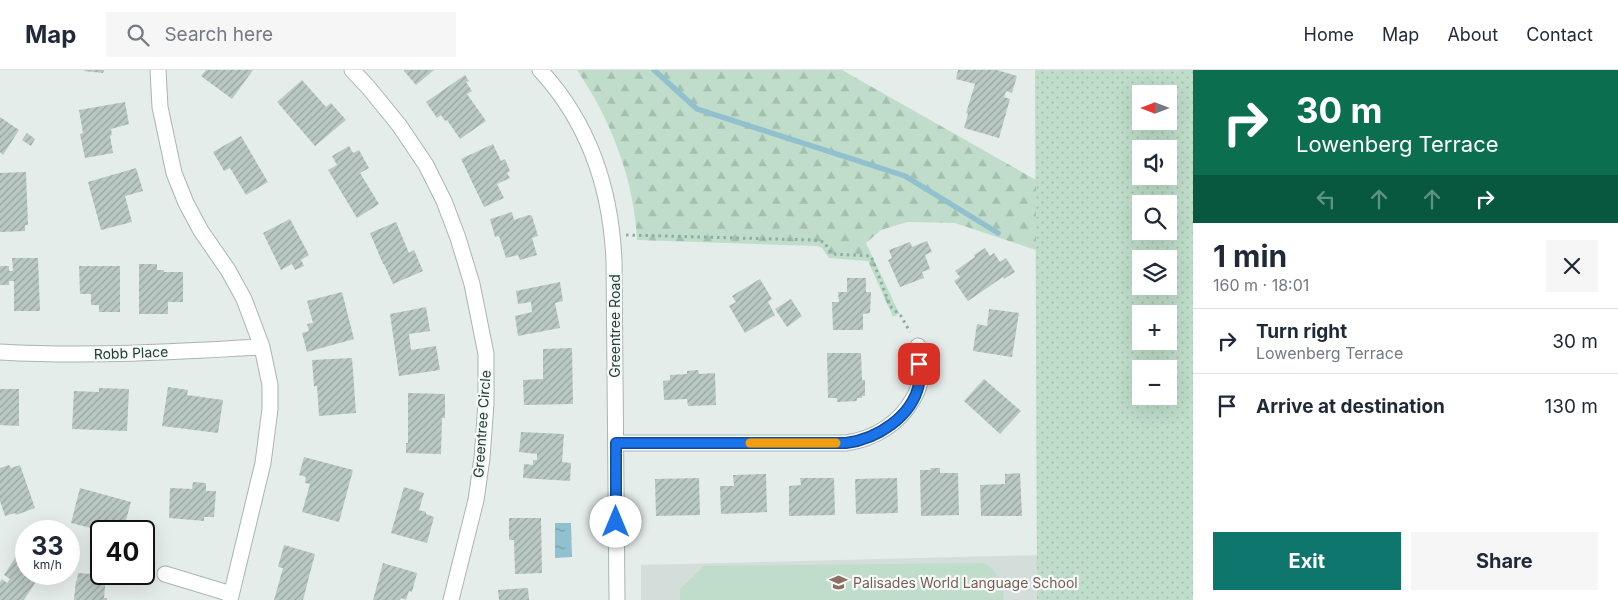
<!DOCTYPE html>
<meta charset="utf-8">
<style>
body{margin:0;font-family:Inter,sans-serif;background:#f6f6f7;color:#1f2937;height:100vh;display:flex;flex-direction:column;font-size:19px;white-space:nowrap}
*{box-sizing:border-box;margin:0}
p{font-size:16px;color:#747a83}
.icon{flex:none;width:28px;height:28px;fill:none;stroke:currentColor;stroke-width:2;stroke-linecap:round;stroke-linejoin:round}
.map{position:relative;flex:1;overflow:hidden}
.details{display:flex;flex-direction:column;background:#fff;width:425px}
.details>*{flex:none}
.hud{background:#0b6e4f;color:#fff;overflow:hidden}
.needle{width:32px;rotate:270deg}
.tools{position:absolute;left:1132px;top:15px;display:grid;gap:10px}
.tools a{display:grid;place-items:center;width:45px;height:45px;border-radius:0px;background:#fff;box-shadow:0 5px 20px #0002;font-size:25px}
.speed{position:absolute;left:15px;top:450px;display:flex;gap:10px;font-size:25px;font-weight:700;text-align:center}
.speed>*{display:grid;place-content:center;width:65px;height:65px;border-radius:50%;background:#fff;box-shadow:0 5px 20px #0002;line-height:1}
.speed small{font-size:12px;font-weight:400}
.speed .limit{border:2px solid #111;border-radius:8px;background:#fff;color:#111}
.pin{position:absolute;display:grid;place-items:center;width:42px;height:42px;color:#fff;margin:-21px;border-radius:10px;box-shadow:0 2px 8px #0006}
.me{position:absolute;width:55px;margin:-28px;rotate:0deg;stroke-linejoin:round;filter:drop-shadow(0 0 4px #0008)}
.turn{display:flex;align-items:center;gap:18px;height:105px;padding:0 20px;font-size:22px}
.turn .icon{width:65px;height:65px;stroke-width:2.5}
.turn b{display:block;font-size:35px;line-height:42px}
.lanes{display:flex;align-items:center;height:48px;padding:0 20px;background:#0003;justify-content:center;gap:25px;direction:ltr}
.lanes .off{opacity:.35}
.round{display:grid;place-items:center;flex:none;width:52px;height:52px;border-radius:0px;background:#f6f6f7}
.summary{display:flex;align-items:center;justify-content:space-between;height:85px;padding:0 20px}
h1{font-size:30px;font-weight:700;line-height:38px}
.cta{display:flex;gap:10px;margin-top:auto;padding:10px 20px}
.cta a{flex:1;height:58px;border-radius:0px;background:#0f766e;color:#fff;font-size:20px;font-weight:700;line-height:58px;text-align:center}
.cta a+a{background:#f6f6f7;color:#1f2937}
ul{padding:0;list-style:none}
li{display:flex;align-items:center;gap:15px;height:65px;padding:0 20px;border-top:1px solid #e0e1e3}
li div{flex:1}
li b{display:block;font-size:19px}
li em{font-style:normal}
header{display:flex;align-items:center;gap:30px;box-sizing:border-box;height:70px;padding:0 25px;background:#fff;border-bottom:1px solid #e0e1e3}
header strong{font-size:24px}
nav{display:flex;gap:28px;margin-inline-start:auto;font-size:18px}
.search{width:350px;height:45px;background:#f6f6f7;display:flex;align-items:center;gap:12px;box-sizing:border-box;padding:0 18px;border-radius:0px;color:#747a83;font-size:19px}
main{display:flex;flex:1;min-height:0}
.map>svg:first-child{display:block}
.built{fill:#d3ddd9}
.grass{fill:url(#grass-dots);fill-rule:evenodd}
.forest{fill:url(#forest-firs)}
.park{fill:#bfddca}
.water{fill:url(#water-ripples)}
.lines{fill:none;stroke-linecap:round;stroke-linejoin:round}
.stream{stroke:#91c0ce;stroke-width:5.5}
.building{fill:url(#building-hatch)}
.minor-casing{stroke:#a8b5b1;stroke-width:17}
.path{stroke:#87afa5;stroke-width:3;stroke-dasharray:2.5 4;stroke-linecap:butt}
.minor{stroke:#fff;stroke-width:15}
.route-casing{stroke:#114b97;stroke-width:12}
.route{stroke:#1a73e8;stroke-width:9}
.slow{stroke:#f59e0b;stroke-width:9}
.labels{text-anchor:middle;stroke-width:4.5;stroke-linejoin:round;paint-order:stroke}
.street-label{font-size:14px;fill:#253e39;stroke:#f5faf8}
.education-label{font-size:14px;fill:#785e54;stroke:#f5faf8;text-anchor:start}
</style>
<header>
<strong>Map</strong>
<div class="search"><svg class="icon" aria-label="search" viewBox="0 0 24 24"><circle cx="10" cy="10" r="6"/><path d="M15 15l6 6"/></svg>Search here</div>
<nav><a>Home</a><a>Map</a><a>About</a><a>Contact</a></nav>
</header>
<main>
<div class="map">
<svg width="1193" height="530" viewBox="0 0 1193 530">
<defs>
<pattern id="grass-dots" width="8" height="8" patternUnits="userSpaceOnUse" patternTransform="scale(1.25)"><rect width="8" height="8" fill="#bfddca"/><path d="M2 2h.1M6 6h.1" fill="none" stroke="#a4bfae" stroke-width="1.8" stroke-linecap="round"/></pattern>
<pattern id="forest-firs" width="22" height="20" patternUnits="userSpaceOnUse" patternTransform="scale(1.25)"><rect width="22" height="20" fill="#bfddca"/><path d="M5 1l3.5 6h-7zM16 11l3.5 6h-7z" fill="#a4bfae"/></pattern>
<pattern id="water-ripples" width="26" height="14" patternUnits="userSpaceOnUse" patternTransform="scale(1.25)"><rect width="26" height="14" fill="#91c0ce"/><path d="M2 4q2-2 4 0t4 0M15 11q2-2 4 0t4 0" fill="none" stroke="#769da8"/></pattern>
<pattern id="building-hatch" width="6" height="6" patternUnits="userSpaceOnUse" patternTransform="scale(1.25)"><rect width="6" height="6" fill="#bac8c3"/><path d="M-1 1l2-2M0 6l6-6M5 7l2-2" fill="none" stroke="#97a49f"/></pattern>
</defs>
<rect width="100%" height="100%" fill="#e5edea"/>
<path class="built" d="M1037,485V530H641V495Z"/>
<path class="grass" d="M1035,0H1193V530H1037ZM1141,24H1169V51H1141ZM1141,79H1169V106H1141ZM1141,134H1169V161H1141ZM1141,189H1169V216H1141ZM1141,244H1169V271H1141ZM1141,299H1169V326H1141Z"/>
<path class="forest" d="M577,0H842L1036,110V180L955,153L907,152L881,160L866,173L899,243L893,247L868,191L829,188L822,178L817,176L637,170C634,109 611,50 577,0Z"/>
<path class="park" d="M984,493C997,502 1005,514 1003,530H680V519L704,496Z"/>
<path class="water" d="M555,453H571L572,487L555,488Z"/>
<g class="lines">
<path class="stream" d="M654,0L697,39L905,106L998,163"/>
</g>
<path class="building" d="M84,0H104L103,3L84,1Z
M206,0H253L232,29L201,6Z
M405,0H434L416,15L404,1Z
M958,0H997L1017,6L1012,23L1006,21L1004,27L1010,29L999,68L964,58L968,44L966,43L975,14L956,9Z
M465,5L469,11L466,12L472,21L467,24L486,51L460,69L447,50L445,51L441,45L437,48L426,32Z
M302,10L326,37L331,33L346,50L315,76L277,32Z
M125,32L129,54L111,59L112,65L110,66L113,83L85,88L80,64L83,63L79,40Z
M0,47L19,60L3,85L0,82Z
M27,63L35,69L31,76L22,70Z
M241,66L268,112L246,125L230,98L224,101L213,82Z
M493,74L501,91L505,89L510,101L507,103L510,108L497,114L504,128L484,137L461,89Z
M349,76L353,83L359,80L369,98L360,103L379,134L357,148L328,100L337,95L332,86Z
M136,98L143,121L125,126L132,152L101,160L88,112Z
M26,102L28,155H25V161L0,162V103Z
M512,142L514,150L529,145L532,146L538,166L532,168L537,185L520,190L518,185L506,188L499,166L495,167L490,149Z
M290,149L309,185L301,190L304,196L295,200L292,194L281,200L263,163Z
M396,152L409,183L414,180L423,201L393,214L384,194H383L370,163Z
M927,171L932,182L925,185L930,199L922,202L924,208L900,217L888,190L892,188L889,180L910,172L912,177Z
M985,178L990,186L994,183L1000,192L1006,188L1015,202L1004,209L1003,207L968,231L954,211L960,207L955,201L975,187L974,185Z
M12,188H38L40,241H14V211H9V215H0V196H9V201H13Z
M139,194H157V200H164V202H183V232H168V244H139Z
M79,196H120V242H99V235H91V224H80Z
M847,208H866V222H871L870,243L863,244V260H833L832,232H839L838,222H847Z
M760,209L772,229L768,232L775,245L745,263L729,236L736,232L732,226Z
M560,212L563,231L555,233L560,258L518,266L515,246L532,242L531,232L518,234L516,221Z
M342,222L354,269L307,282L302,263L309,261L307,254L313,253L307,231Z
M791,229L802,246L787,257L775,239Z
M426,237L430,261L409,264L411,280L436,276L440,300L399,306L390,244Z
M989,239L1019,243L1012,287L973,281L977,254L987,256Z
M572,278L573,334L524,335L523,310L543,309V279Z
M827,283H861L862,310H865V326H862V328H857V331L837,332V328H828Z
M352,288L356,343L319,346L317,316H314L312,290Z
M698,300L699,304L715,303L716,335L688,336L687,329L664,330L663,311L670,310V305L687,304V301Z
M984,309L1021,341L1000,364L964,331Z
M168,317L188,320L187,325L223,330L218,363L162,356Z
M99,318L129,319L127,361L72,359L74,321L99,322Z
M0,319H19V356L0,355Z
M408,323L445,324V348H442L441,384L406,383V373H408Z
M521,362L564,364L562,392L571,393L570,411L523,408L524,394L533,395V390H537V384L519,382Z
M304,387L353,400L339,452L302,442L310,414L305,413L306,407L299,405Z
M9,395L11,398L20,395L35,438L16,445L15,443L5,446L0,431V398Z
M931,398H940V403H958L959,445L921,446L920,400H930Z
M1020,403L1022,446H981L980,415L1005,414V404Z
M766,404L767,442L721,444L720,416H734L733,405Z
M699,408L700,445L656,446L655,409Z
M800,408H834L835,445L789,446V416L801,415Z
M897,408L898,443L856,444L855,409Z
M193,412L206,413V421H216L214,447H204V451L169,448L170,418L192,419Z
M404,417L424,423L419,440L426,442V444L434,447L427,473L391,463Z
M80,418L131,432L123,461H101V468L94,466L95,459L71,453Z
M509,448H541L542,503L515,504L514,470H509Z
M284,475L315,484L303,530H274L283,498L278,497Z
M17,485L26,491V504H41L24,530H0V512L2,509L7,513L10,509L4,505Z
M383,493L417,503L412,522L409,521L406,530L401,528L400,530H373Z
M78,503L106,505L104,528H107V530H74L76,510L77,511Z
M528,518L529,530H499L498,520Z"/>
<g class="lines">
<defs>
<path id="minor" d="M158,0L160,37L174,103L186,133L201,161L228,200L244,229L262,277L270,315V339L263,393L230,530
M352,0L368,17L399,55L426,95L444,131L458,168L472,214L486,284V333L482,388L476,430L451,530
M540,0C589,53 611,120 614,191L617,530
M0,282C88,287 175,282 262,277
M616,373H846C874,369 899,354 913,329C916,324 919,318 920,311C921,300 919,287 918,276
M165,504L231,524"/>
</defs>
<use href="#minor" class="minor-casing"/>
<path class="path" d="M626,165L813,170L824,172L832,184L871,186L889,233L892,238L901,246L910,262"/>
<use href="#minor" class="minor"/>
</g>
<g class="lines">
<defs>
<path id="route" d="M616,452V373H846C877,369 912,347 919,314C920,307 919,300 919,294"/>
</defs>
<use href="#route" class="route-casing"/>
<use href="#route" class="route"/>
<path class="slow" d="M750,373H836"/>
</g>
<defs>
<symbol id="school-bare" viewBox="-9 -9 18 18"><path d="M0-5L7-2L0 1L-7-2ZM-4 1L0 2.5L4 1V4Q0 6-4 4Z" fill="#8d6e63" stroke="#f5faf8" stroke-width="2.5" paint-order="stroke"/></symbol>
</defs>
<g fill-rule="evenodd">
<use href="#school-bare" x="826" y="500" width="25" height="25"/>
</g>
<g class="labels">
<g class="street-label">
<text transform="translate(615 256) rotate(-90)" y="5">Greentree Road</text>
<text transform="translate(131 283) rotate(-2)" y="5">Robb Place</text>
<text transform="translate(482 354) rotate(-86)" y="5">Greentree Circle</text>
</g>
<g class="education-label">
<text x="853" y="518">Palisades World Language School</text>
</g>
</g>
</svg>
<div class="tools">
<a><svg class="needle" viewBox="-14 -14 28 28"><path d="M0-13l5 13h-10z" fill="#e53935"/><path d="M0 13l5-13h-10z" fill="#747a83"/></svg></a>
<a><svg class="icon" aria-label="sound" viewBox="0 0 24 24"><path d="M4 9h4l5-4v14l-5-4H4zM17 9q2 3 0 6"/></svg></a>
<a><svg class="icon" aria-label="search" viewBox="0 0 24 24"><circle cx="10" cy="10" r="6"/><path d="M15 15l6 6"/></svg></a>
<a><svg class="icon" aria-label="layers" viewBox="0 0 24 24"><path d="M12 4l9 5-9 5-9-5zM3 14l9 5 9-5"/></svg></a>
<a>+</a>
<a>−</a>
</div>
<div class="speed"><div>33<small>km/h</small></div><div class="limit">40</div></div>
<div class="pin" style="left:919px;top:294px;background:#d93025"><svg class="icon" aria-label="arrive" viewBox="0 0 24 24"><path d="M6 21V4h12l-3 4 3 4H6"/></svg></div>
<svg class="me" style="left:616px;top:452px" viewBox="-20 -20 40 40"><circle r="19" fill="#fff"/><path d="M0-13L10 11 0 6-10 11z" fill="#1a73e8"/></svg>
</div>
<section class="details">
<div class="hud">
<div class="turn"><svg class="icon" aria-label="right" viewBox="0 0 24 24"><path d="M7 20v-9h11M14 6l5 5-5 5"/></svg><div><b>30 m</b>Lowenberg Terrace</div></div>
<div class="lanes"><svg class="icon off" aria-label="left" viewBox="0 0 24 24"><path d="M17 20v-9H6M10 6l-5 5 5 5"/></svg><svg class="icon off" aria-label="ahead" viewBox="0 0 24 24"><path d="M12 20V5M6 11l6-6 6 6"/></svg><svg class="icon off" aria-label="ahead" viewBox="0 0 24 24"><path d="M12 20V5M6 11l6-6 6 6"/></svg><svg class="icon" aria-label="right" viewBox="0 0 24 24"><path d="M7 20v-9h11M14 6l5 5-5 5"/></svg></div>
</div>
<div class="summary"><div><h1>1 min</h1><p>160 m · 18:01</p></div><a class="round"><svg class="icon" aria-label="close" viewBox="0 0 24 24"><path d="M6 6l12 12M18 6L6 18"/></svg></a></div>
<ul>
<li><svg class="icon" aria-label="right" viewBox="0 0 24 24"><path d="M7 20v-9h11M14 6l5 5-5 5"/></svg><div><b>Turn right</b><p>Lowenberg Terrace</p></div><em>30 m</em></li>
<li><svg class="icon" aria-label="arrive" viewBox="0 0 24 24"><path d="M6 21V4h12l-3 4 3 4H6"/></svg><div><b>Arrive at destination</b></div><em>130 m</em></li>
</ul>
<div class="cta"><a>Exit</a><a>Share</a></div>
</section>
</main>
